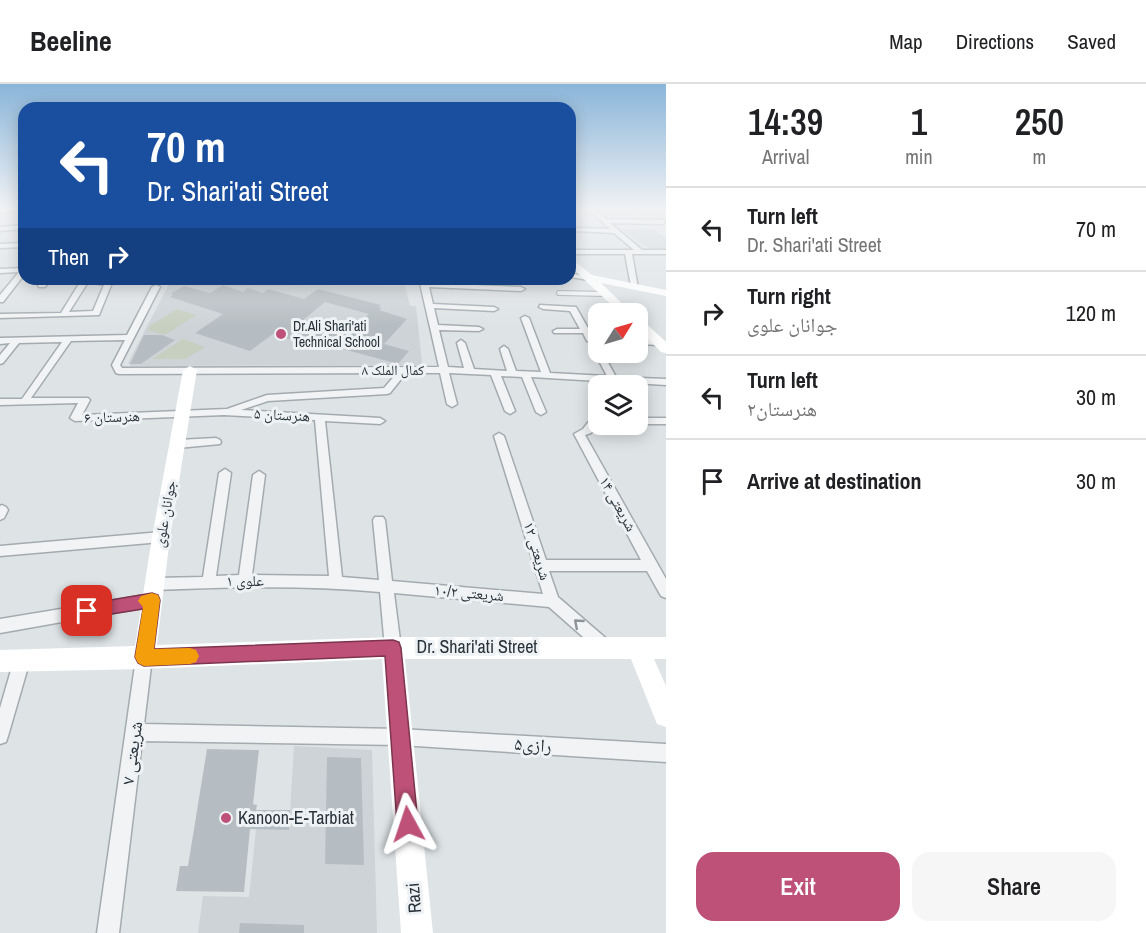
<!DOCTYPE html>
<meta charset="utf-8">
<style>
body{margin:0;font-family:"Archivo Narrow","Noto Naskh Arabic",sans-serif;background:#f6f6f6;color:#202124;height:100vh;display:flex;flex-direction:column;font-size:22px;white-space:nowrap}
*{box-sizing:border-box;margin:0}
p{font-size:20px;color:#757577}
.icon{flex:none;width:33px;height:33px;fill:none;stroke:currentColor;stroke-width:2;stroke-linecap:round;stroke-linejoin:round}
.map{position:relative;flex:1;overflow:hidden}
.details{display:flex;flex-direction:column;background:#fff;width:480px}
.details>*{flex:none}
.banner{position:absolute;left:18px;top:18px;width:558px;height:183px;border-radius:18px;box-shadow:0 3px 15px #0003;background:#1a4fa0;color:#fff;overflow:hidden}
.needle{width:39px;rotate:53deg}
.tools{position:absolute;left:588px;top:219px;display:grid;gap:12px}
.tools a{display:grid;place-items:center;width:60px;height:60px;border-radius:12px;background:#fff;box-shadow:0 3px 15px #0003;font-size:30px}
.pin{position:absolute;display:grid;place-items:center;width:51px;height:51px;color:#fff;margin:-26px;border-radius:12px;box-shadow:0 3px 9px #0006}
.me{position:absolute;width:66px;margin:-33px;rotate:355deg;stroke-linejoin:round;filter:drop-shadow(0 0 4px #0008)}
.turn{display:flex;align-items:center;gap:21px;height:126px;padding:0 30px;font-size:27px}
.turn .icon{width:78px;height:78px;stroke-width:2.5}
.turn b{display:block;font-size:42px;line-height:51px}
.then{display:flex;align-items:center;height:57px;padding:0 30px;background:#0003;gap:12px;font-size:22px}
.eta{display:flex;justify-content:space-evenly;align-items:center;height:102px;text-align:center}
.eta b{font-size:36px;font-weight:600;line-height:42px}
.primary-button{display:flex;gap:12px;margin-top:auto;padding:12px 30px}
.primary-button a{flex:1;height:69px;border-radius:18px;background:#be5177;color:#fff;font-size:24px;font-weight:600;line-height:69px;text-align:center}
.primary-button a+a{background:#f6f6f6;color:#202124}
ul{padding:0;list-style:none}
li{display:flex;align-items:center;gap:18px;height:84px;padding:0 30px;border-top:2px solid #e0e0e0}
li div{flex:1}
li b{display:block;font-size:22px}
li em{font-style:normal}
header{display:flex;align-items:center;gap:36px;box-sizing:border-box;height:84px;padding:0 30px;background:#fff;border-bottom:2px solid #e0e0e0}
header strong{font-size:28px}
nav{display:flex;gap:33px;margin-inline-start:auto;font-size:21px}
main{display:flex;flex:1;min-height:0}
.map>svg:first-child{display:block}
.built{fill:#cdd3d7}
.green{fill:#c7cfc0}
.building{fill:#b6bdc2;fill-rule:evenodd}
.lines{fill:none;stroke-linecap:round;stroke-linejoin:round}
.lane-casing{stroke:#a4abaf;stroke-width:6}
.street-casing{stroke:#a4abaf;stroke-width:3}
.lane{stroke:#f1f3f5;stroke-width:4}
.street{fill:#f1f3f5;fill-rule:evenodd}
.secondary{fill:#fff;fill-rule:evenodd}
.oneway{stroke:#8d9398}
.route{fill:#be5177;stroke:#7c354d;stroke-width:1.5}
.slow{fill:#f59e0b}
.poi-dot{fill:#be5177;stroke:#eef2f4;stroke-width:2}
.labels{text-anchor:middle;stroke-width:6;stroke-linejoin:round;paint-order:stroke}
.far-poi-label{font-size:14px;fill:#29333b;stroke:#eef2f4;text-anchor:start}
.far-street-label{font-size:14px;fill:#29333b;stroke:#eef2f4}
.street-label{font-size:15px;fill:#29333b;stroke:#eef2f4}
.near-street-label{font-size:18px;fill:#29333b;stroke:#eef2f4}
.near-poi-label{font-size:18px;fill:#29333b;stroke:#eef2f4;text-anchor:start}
</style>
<header>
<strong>Beeline</strong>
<nav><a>Map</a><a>Directions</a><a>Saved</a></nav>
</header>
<main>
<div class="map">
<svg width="666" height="849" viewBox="0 0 666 849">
<rect width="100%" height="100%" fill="#dee3e6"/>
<path class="built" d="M622,145H653L666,154V165H652L642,161Z
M169,200L405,202L410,222H416L422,278L420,281L131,282L128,279Z
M294,662L372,666L377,849H198L203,812L249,813L256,745H289Z"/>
<path class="green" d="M177,225L196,231L165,251L148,246L150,242Z
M183,255L205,263L185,275H152Z"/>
<path class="building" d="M223,201L243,208L248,204L263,209L268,205L304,215L318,205L381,221L378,223L382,224L379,226L407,235L384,260L409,267L398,280L343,265L347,261L327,254L316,264L273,250L250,267L195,249L223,230L170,213L173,211L170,210L184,202L210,209ZM325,218L369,230L348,249L303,236Z
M144,251H162L175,256L141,280H130Z
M207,665L259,666L253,720L257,721L256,726H290L289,746L250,745L244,808L176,807L180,782H188Z
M327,673L361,674L364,781L325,780Z
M240,839L304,841V849H239Z"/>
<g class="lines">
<defs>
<path id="lane" d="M559,209L606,210"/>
<path id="street" d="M0,125H24V127L0,128Z
M588,125H594L606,135L663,136L666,138L663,140L610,139L642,166H666V170H632L638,204L631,202L625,170H570V166H634L614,149L575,147L577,144L610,145Z
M629,125H635L637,127L632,128Z
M646,125H652L655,127L652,129Z
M24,141V145L0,147V143Z
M24,159V163L0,164V160Z
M24,184V191L3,218H0V211L19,188L0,189V185Z
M570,189L593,194L589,196L570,193Z
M43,195H51L45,203H39L38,201Z
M82,195H90L69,228L93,227L104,201L95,199L97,195H105L104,197L112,199L99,231L0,234V230L61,229Z
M227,195H244L240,197Z
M419,195H427V199L521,203L525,205L521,207L429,203L433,220L494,223L498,225L494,227L434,224L438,241L479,243L483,245L479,247L439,246L448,283L464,284L457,259L461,256L465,259L474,285L507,287L500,265L504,262L508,265L516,287L541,288L521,234L525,232L529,234L550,289L607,292L597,273L601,270L605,273L616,293L666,295V301L531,293L546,328L541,331L536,328L522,293L501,292L515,327L510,330L505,327L491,291L449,289L457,320L452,323L447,320L440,289H406L390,309L387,310L268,317L241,326L380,334L385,337L380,340L325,337L342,493L379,496L373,436L375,433H383L385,436L392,497L543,510L494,352L499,349L504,352L546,476H641L574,350L583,345L590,336L598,335V340H601L597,341L591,349L585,351L666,495V514L661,512L647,487H549L558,513L609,557L611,562L609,567L604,569L599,567L549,523L394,509L401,564L398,569L393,571L388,569L385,564L380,508C305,501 230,503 155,506L150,504L148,500L150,496L155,494L203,493L219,389L225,385L231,389L216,492L239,491L253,391L259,387L265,391L252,491L329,492L315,336L224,331L75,337L70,334L78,319L0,321V315H22L62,258L19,259L3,279L0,280V271L10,259L0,260V254L127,251L152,203L156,201L160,203L120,281L122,284L439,283ZM125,256L112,281L116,289L119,290L397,289L384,304L267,311L227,325L82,331L90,316L88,314H31L71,257Z
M538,195H546V196L542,198Z
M540,221L576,223L593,253L598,254V258L587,257L583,249H554L553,247L557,245H580L570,227L543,225L539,223Z
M638,254L658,255L662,258L658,261L638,260Z
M638,334H666V340H638Z
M216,354L220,356L221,358L220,360L178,364L173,360L178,356Z
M2,421L6,423L8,426L4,434L0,436V422Z
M161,448L165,449L167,453L165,457L161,458L0,472V462Z
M152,510L157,512L159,516L157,520L152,522L0,549V535Z
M144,567L149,569L152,574L144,640L400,645L666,660V678L400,661L142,657L119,849H97L136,574L139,569Z
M22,569L27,571L30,576L8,652L6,658L0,660V624L14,576L17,571Z"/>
</defs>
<use href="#lane" class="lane-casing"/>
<use href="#street" class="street-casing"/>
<use href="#lane" class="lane"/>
<use href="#street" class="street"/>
<path class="secondary" d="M570,174L592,191L666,206V212L601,199L633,230H621L570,182Z
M638,235L642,236L666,258V269L661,268L638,245Z
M190,282L197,286L170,453L157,561L393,553H666V575H654L666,602V643L657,640L631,575H405L433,849H401L382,575L144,585L0,588V566L135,562L152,453L183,286Z"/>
</g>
<defs><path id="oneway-chevron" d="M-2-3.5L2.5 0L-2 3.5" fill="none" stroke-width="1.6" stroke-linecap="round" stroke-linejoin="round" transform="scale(1.5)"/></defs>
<use class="oneway" href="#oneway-chevron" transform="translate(578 539) rotate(-139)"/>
<linearGradient id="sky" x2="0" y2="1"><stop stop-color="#8ab5d9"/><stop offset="0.51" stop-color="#f0f2f4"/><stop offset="1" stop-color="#f0f2f4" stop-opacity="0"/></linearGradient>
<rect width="666" height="244" fill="url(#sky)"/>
<path class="route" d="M152,509L158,511L160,516L154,565L393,556L399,558L401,564L418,740L415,748L408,751L400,748L397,740L385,572L144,582L138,579L135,573L143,525L87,534L81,532L79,527L81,522L87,520Z"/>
<path class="slow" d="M152,509L158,511L160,516L154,565L190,564L196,566L199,572L196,578L190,580L144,582L138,579L135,573L143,523L138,517L141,512Z"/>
<g class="poi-dot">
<circle cx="281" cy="250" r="6"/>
<circle cx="226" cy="734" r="6"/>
</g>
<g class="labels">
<g class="far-poi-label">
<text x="293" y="247">Dr.Ali Shari'ati<tspan x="293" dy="16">Technical School</tspan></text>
</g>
<g class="far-street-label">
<text x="393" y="291">کمال الملک ۸</text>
</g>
<g class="street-label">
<text transform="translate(282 331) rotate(3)" y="5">هنرستان ۵</text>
<text transform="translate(112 333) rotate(-2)" y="5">هنرستان ۶</text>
<text transform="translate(618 420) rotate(61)" y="5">شریعتی ۱۴</text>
<text transform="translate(165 430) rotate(-80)" y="5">جوانان علوی</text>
<text transform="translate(537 467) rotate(73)" y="5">شریعتی ۱۲</text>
<text x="245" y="502">علوی ۱</text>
<text transform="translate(469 509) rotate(5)" y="5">شریعتی ۱۰/۲</text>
</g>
<g class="near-street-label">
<text x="477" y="569">Dr. Shari'ati Street</text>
<text transform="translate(533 661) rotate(4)" y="6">رازی۵</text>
<text transform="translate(132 669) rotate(-82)" y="6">۷ شریعتی</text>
<text transform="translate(414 814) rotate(-95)" y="6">Razi</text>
</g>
<g class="near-poi-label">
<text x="238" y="740">Kanoon-E-Tarbiat</text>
</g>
</g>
</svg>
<div class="tools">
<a><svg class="needle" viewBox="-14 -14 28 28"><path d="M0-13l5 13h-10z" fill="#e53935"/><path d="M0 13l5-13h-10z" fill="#757577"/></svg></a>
<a><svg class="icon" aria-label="layers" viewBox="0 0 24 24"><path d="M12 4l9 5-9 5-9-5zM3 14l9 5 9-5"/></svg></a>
</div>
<div class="pin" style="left:87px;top:527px;background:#d93025"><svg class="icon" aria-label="arrive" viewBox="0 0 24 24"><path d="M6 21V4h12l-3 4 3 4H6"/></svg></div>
<svg class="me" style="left:408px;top:740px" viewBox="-20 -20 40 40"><path d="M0-17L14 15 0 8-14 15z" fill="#be5177" stroke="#fff" stroke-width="4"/></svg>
<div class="banner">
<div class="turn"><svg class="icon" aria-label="left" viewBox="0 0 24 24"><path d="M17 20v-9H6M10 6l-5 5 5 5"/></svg><div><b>70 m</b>Dr. Shari'ati Street</div></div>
<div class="then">Then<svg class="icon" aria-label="right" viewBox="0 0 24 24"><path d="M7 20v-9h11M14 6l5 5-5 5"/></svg></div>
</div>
</div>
<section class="details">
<div class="eta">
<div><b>14:39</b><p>Arrival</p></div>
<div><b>1</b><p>min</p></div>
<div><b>250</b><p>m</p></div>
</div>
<ul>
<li><svg class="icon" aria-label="left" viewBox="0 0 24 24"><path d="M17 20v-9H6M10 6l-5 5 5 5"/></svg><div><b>Turn left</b><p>Dr. Shari'ati Street</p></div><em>70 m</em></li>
<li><svg class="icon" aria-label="right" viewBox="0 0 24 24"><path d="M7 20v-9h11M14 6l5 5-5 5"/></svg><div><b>Turn right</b><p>جوانان علوی</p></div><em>120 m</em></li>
<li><svg class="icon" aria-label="left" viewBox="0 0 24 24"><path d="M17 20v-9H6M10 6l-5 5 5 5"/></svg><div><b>Turn left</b><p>هنرستان۲</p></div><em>30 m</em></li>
<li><svg class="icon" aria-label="arrive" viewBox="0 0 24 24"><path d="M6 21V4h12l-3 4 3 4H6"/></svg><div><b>Arrive at destination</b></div><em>30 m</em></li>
</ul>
<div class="primary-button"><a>Exit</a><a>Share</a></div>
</section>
</main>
